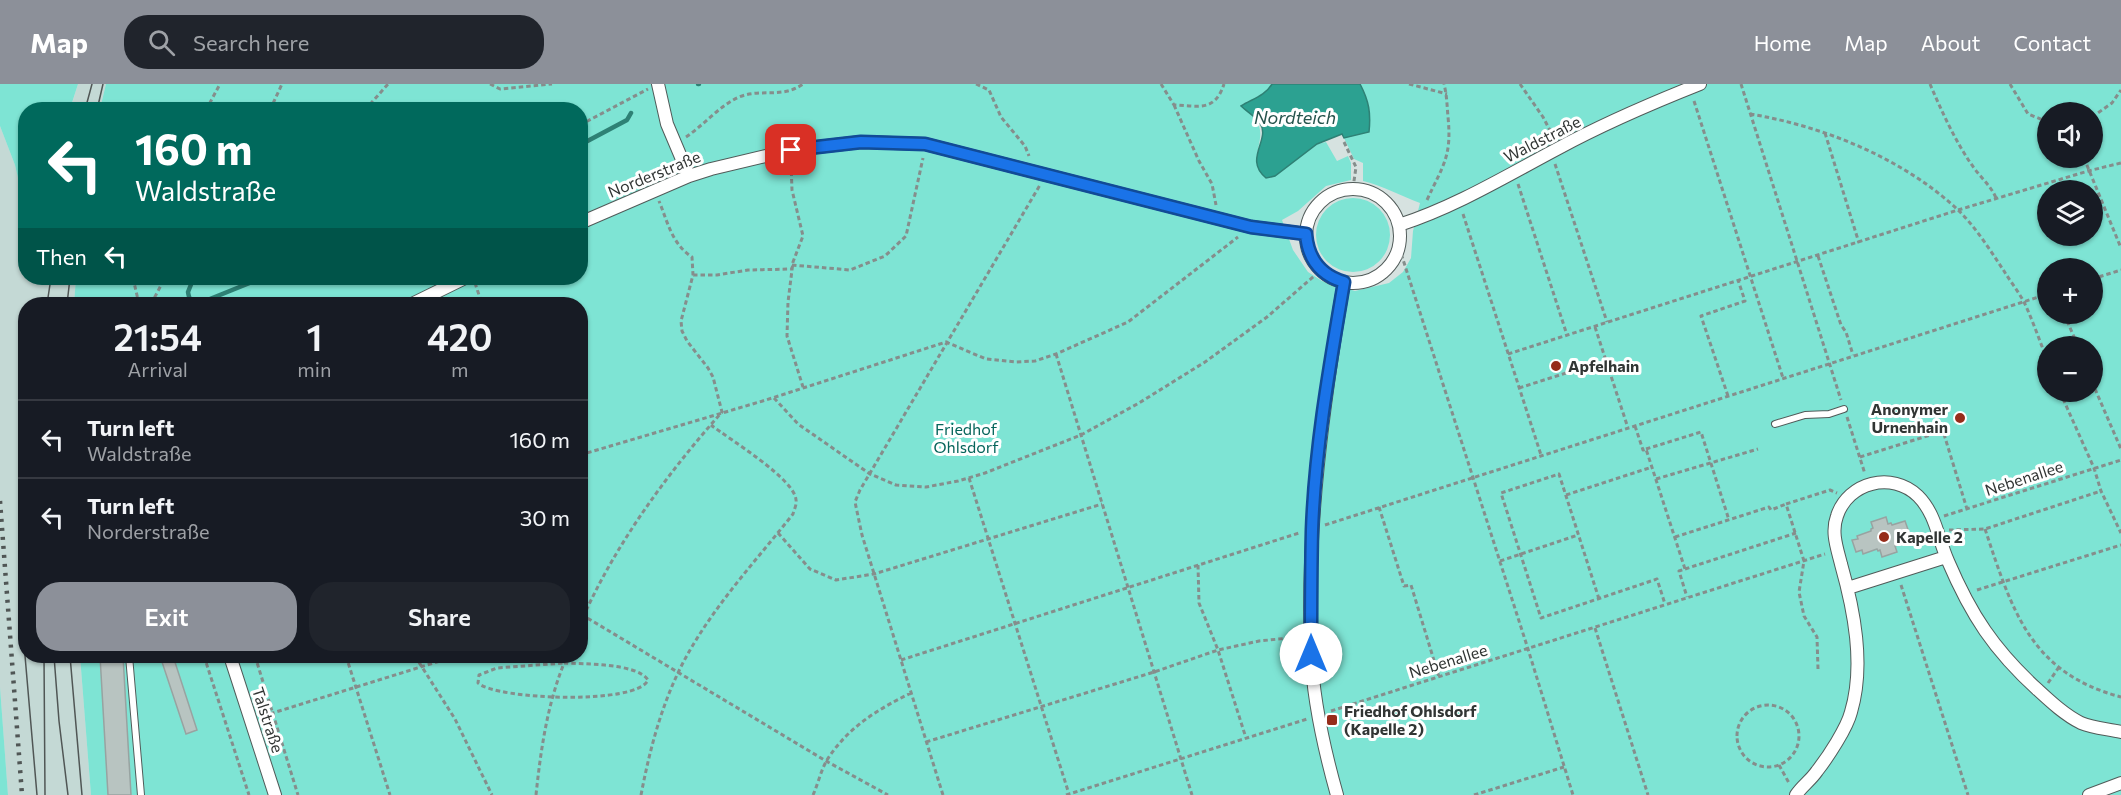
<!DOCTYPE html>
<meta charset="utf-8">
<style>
body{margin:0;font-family:Commissioner,sans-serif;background:#20242c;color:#f1f3f6;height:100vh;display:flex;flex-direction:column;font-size:22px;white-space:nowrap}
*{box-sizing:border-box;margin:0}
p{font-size:20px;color:#9ea1a6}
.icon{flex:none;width:33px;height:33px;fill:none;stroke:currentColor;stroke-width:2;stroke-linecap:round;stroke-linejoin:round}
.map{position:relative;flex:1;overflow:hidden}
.sheet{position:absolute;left:18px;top:213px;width:570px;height:366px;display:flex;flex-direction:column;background:#171b24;border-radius:24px;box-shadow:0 2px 4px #0004}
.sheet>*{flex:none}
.banner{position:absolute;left:18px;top:18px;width:570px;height:183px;border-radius:24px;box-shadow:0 2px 4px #0004;background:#00695c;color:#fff;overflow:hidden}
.tools{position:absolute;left:2037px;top:18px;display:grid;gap:12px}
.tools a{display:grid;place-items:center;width:66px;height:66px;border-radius:50%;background:#171b24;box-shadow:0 2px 4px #0004;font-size:30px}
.pin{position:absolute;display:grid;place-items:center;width:51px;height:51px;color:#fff;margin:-26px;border-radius:12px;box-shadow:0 3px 9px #0006}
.me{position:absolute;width:66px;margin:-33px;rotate:0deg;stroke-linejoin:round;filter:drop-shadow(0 0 4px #0008)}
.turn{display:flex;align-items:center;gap:21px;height:126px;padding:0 18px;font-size:27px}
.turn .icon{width:78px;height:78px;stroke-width:2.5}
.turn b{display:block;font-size:42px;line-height:51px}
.then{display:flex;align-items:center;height:57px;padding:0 18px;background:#0003;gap:12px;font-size:22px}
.eta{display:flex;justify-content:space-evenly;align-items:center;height:102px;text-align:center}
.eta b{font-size:36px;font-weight:600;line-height:42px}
.cta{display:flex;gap:12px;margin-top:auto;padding:12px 18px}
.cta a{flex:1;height:69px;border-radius:24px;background:#8c9099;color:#fff;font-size:24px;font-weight:600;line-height:69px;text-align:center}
.cta a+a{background:#20242c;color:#f1f3f6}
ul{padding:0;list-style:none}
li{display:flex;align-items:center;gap:18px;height:78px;padding:0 18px;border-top:2px solid #363941}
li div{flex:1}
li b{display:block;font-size:22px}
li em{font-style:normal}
header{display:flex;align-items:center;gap:36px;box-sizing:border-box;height:84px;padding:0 30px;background:#8c9099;color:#fff}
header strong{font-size:28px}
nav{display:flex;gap:33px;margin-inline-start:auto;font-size:21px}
.search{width:420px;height:54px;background:#20242c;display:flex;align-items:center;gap:15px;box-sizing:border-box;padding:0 21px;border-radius:24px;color:#9ea1a6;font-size:22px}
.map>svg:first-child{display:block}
.built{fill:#c4d9d5}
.green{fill:#7ee4d4;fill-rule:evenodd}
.water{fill:#2ca191;stroke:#2e8175;stroke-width:1.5}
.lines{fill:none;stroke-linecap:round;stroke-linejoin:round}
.stream{stroke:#2e8175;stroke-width:4.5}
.building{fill:#b8c4c1;stroke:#98a3a1;stroke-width:1.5}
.lane-casing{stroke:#515b59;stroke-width:8}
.street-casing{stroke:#515b59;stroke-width:14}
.path{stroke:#858e8c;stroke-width:3;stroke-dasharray:4.5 3;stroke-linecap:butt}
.lane{stroke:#fff;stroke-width:6}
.street{stroke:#fff;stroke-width:12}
.tram{stroke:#505655;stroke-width:1.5}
.rail{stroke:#505655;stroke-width:4.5;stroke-dasharray:3 6;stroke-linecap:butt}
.route-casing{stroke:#114b97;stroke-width:15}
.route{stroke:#1a73e8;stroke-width:10}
.poi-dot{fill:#962c1a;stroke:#fff;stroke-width:2}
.labels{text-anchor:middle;stroke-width:6;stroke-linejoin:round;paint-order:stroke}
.street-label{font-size:16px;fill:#313534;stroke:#fff}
.poi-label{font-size:16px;font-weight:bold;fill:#313534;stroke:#fff;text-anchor:start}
.park-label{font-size:16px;fill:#06655b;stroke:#fff}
.water-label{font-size:18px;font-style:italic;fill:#25544d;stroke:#fff}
</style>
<header>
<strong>Map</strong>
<div class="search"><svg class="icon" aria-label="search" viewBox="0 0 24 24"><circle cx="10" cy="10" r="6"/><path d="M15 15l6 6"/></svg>Search here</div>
<nav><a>Home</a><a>Map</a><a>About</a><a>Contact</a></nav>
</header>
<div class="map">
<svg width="2121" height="711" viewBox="0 0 2121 711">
<rect width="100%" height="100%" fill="#d6e2e0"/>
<path class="built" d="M78,0H106L100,25L70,26Z
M0,42L15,81L25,124L26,194H76L74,220H26V572H80L91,711H8L0,603Z"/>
<path class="green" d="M0,0H78L70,25L26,26L25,124L15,81L0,42Z
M106,0H1272C1266,11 1254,16 1243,20C1265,45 1262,44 1256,76L1275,92L1317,60L1326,58L1337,77L1348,72L1351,79V96L1326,102L1298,127L1282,136L1293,166L1308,188L1322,197L1355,207L1389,199L1403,188L1411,174L1413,147L1420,119C1401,112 1383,102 1363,97V79L1354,75L1344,54L1369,48C1371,29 1369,17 1360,0H2121V711H91L80,572H580V220H74L76,194H580V26L100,25ZM2048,28H2092V74H2048ZM2048,106H2092V152H2048ZM2048,184H2092V230H2048ZM2048,262H2092V308H2048Z
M1316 151a37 37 0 1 1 74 0a37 37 0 1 1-74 0Z
M0,603L8,711H0Z"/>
<path class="water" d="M1272,0H1360C1369,17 1371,29 1369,48L1344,54L1342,50L1317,60L1275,92L1266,94C1243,75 1271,56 1260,39C1256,33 1246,27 1241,22C1252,15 1265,12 1272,0Z"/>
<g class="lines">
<path class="stream" d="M698,0H699
M580,61L627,36L631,29
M199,194L192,198L188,208C189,215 191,220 200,219L262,194"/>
</g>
<path class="building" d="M1886,433L1888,440L1891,439L1892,441L1905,437L1911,454L1897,459L1898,461L1895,462L1897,468L1882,473L1880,466L1878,467L1877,465L1863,470L1862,466L1856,468L1852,456L1858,455L1857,452L1871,447V445L1873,444L1871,438Z
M100,572H123L131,711H108Z
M160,572H173L197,646L186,650Z"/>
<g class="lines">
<defs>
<path id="lane" d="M1775,340L1805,331L1829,330L1844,325
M129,572L141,711"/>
<path id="street" d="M658,0L667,40L689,92
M1306 152a47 47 0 1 1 94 0a47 47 0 1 1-94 0Z
M580,139L689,92L711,85L791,66L861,58L925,60L1251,143L1306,150
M1399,141C1455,123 1506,92 1557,65C1603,40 1652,19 1700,0
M412,220L465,194
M1848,504L1946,473
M230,572L275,711
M1337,711C1324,665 1313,616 1311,568C1306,444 1323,320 1344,198
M1796,711C1802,702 1811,696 1817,687C1828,673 1847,644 1851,628C1865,581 1854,526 1841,480C1837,464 1831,448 1837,432C1848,398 1892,387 1918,412C1936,430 1938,455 1948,477C1971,531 1994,566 2038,606C2051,618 2065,631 2081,639C2093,644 2108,645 2121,648
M2089,711L2121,699"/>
</defs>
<use href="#lane" class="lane-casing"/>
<use href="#street" class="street-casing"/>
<path class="path" d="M490,0L500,5L552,0
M976,0L989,6L1001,33L1025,62L1029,72
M1161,0L1174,21C1199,22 1215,28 1224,0
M1409,0L1447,10
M1520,0L1543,33L1554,54
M1741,0L1841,316
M1930,0C1942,28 1956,59 1974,84C1982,95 1991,102 1996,114
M2010,0L2028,30L2048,38
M1694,17L1783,294
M1174,21L1199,77L1212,100L1216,121
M206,26L220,0
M270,26L282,0
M365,26L388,0
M1750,30C1823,42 1902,74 1957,125C1975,142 1990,166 2004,187C2010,197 2018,207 2024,218C2033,237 2040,258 2048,278
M2092,33L2112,19L2121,6
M580,41L648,5
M1825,49L1859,159
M686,53C704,41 719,22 739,13C761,4 782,15 803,0
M1344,58L1356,83L1353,104
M2084,74L2121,164
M791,80L792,106L803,152L793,178L788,218L787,252L803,303
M1555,80L1607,238
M1518,100L1567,251
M1427,116C1443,81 1452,73 1448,33C1447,22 1447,12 1444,0
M1463,130L1541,371
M1399,163L1528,565L1573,711
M1818,172L1841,241L1846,248L1853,271
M792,181L850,186L885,172L906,152L923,74
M693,191H717L748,186L792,185
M133,194L139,220
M2092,195L2121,186
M475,199L482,220
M151,220L165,194
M2064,230L2078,262
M1595,243L1628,344
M1056,270L1192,711
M1508,270L1958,126L2088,87L2121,79
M2092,298L2121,365
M1519,304L1566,289
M2060,308L2094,384L2101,407L2121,449
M1728,312L1701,232L1745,217L1738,196
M774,314L798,340L870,390L896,401L926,403L958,397L985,389L1081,351L1139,319L1205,278L1267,233L1321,186
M1847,333L1865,390
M1635,342L1643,366L1646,365L1685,485L1679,487L1687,513
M1646,365L1701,348L1729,436
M580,371L766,316L946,258L986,275L1016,278L1035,277L1056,270L1128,238L1238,153
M1860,373L1943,347L1967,425
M969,394L1069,710
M1656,395L1758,365
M1566,411L1652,383
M1379,423L1404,502L1411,501L1439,593
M1944,432L2121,376
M1325,441L2048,210
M1985,445C2012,526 2030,589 2121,613
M1949,446L1985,445L2101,407
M778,449L810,485L836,496L874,490L1102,420
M1675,453L1769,423L1771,426L1786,420
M1500,477L1578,451
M1198,481L1199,519L1218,566L1246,654
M1685,485L1796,449
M1901,501L1968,711
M1977,506L2121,461
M1599,515L1559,390L1501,409L1541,534L1657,495L1665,520
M580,522L584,532L826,677L888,711
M580,540C614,462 666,391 722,328L713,293L708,284L687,257L682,247L681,237L693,191L692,173C672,160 668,139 659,117
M1595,544L1648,711
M204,572L249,711
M255,572L298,711
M346,572L390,711
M415,572L455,635L492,711
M901,576L1299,449
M564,579C583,580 637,579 648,596C638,621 497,616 478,599L479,591L497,584Z
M1818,585L1817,553L1804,532L1799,508L1804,477L1786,420L1830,406L1837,409
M2048,599L2059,583
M1737 652a31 31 0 1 1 62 0a31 31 0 1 1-62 0Z
M1331,627L1825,470
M263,632L456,572
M926,658L1154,588L1218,566L1259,557L1299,553
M1779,681L1789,699
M536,711C541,663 548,616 567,572
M641,711C651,659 665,607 693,561C721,514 759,473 793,430C794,426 797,420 796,416C795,395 729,355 711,341
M813,711C818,700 821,686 827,676C847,644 878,625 911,609
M943,711L862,451L855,418L860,406L1040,101
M1066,711L1307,635
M1474,711L1564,683"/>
<use href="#lane" class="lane"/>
<use href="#street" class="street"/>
<path class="tram" d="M85,26L92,0
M97,26L103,0
M47,220L51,194
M67,220L70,194
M26,430L23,487L24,560L37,711
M44,572L45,711
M54,572L59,637L68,711
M70,572L82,711"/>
<path class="rail" d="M0,417L22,711"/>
</g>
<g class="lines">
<defs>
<path id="route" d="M791,66L861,58L925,60L1251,143L1306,150C1308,174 1320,191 1344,198C1330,280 1315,363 1312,446C1311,487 1311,529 1311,570"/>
</defs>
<use href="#route" class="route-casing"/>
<use href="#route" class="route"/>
</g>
<g class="poi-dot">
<circle cx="1556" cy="282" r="6"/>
<circle cx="1960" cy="334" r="6"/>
<circle cx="1884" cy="453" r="6"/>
<rect x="1326" y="630" width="12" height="12" rx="3"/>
</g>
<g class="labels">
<g class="street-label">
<text transform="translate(1542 55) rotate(-27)" y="6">Waldstraße</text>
<text transform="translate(654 90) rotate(-22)" y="6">Norderstraße</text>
<text transform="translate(2024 394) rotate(-18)" y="6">Nebenallee</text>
<text transform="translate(1448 577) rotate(-17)" y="6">Nebenallee</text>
<text transform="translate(268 636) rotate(72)" y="6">Talstraße</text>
</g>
<g class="poi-label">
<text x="1568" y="288">Apfelhain</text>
<text x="1948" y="331" text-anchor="end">Anonymer<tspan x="1948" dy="18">Urnenhain</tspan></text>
<text x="1896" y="459">Kapelle 2</text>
<text x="1344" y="633">Friedhof Ohlsdorf<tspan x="1344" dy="18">(Kapelle 2)</tspan></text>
</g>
<g class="park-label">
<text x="966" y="351">Friedhof<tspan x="966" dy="18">Ohlsdorf</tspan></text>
</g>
<g class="water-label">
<text x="1295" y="40">Nordteich</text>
</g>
</g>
</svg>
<div class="tools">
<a><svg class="icon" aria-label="sound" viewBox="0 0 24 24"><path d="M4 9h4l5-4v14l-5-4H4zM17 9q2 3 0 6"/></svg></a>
<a><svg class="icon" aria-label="layers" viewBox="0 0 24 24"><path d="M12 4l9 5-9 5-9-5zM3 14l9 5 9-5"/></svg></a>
<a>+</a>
<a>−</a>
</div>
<div class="pin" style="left:791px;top:66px;background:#d93025"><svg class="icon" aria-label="arrive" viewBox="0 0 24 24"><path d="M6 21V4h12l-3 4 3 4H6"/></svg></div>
<svg class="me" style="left:1311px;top:570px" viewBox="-20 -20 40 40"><circle r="19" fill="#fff"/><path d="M0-13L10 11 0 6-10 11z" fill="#1a73e8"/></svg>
<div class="banner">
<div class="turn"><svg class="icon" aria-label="left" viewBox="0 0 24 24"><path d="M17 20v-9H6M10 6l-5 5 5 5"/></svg><div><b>160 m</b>Waldstraße</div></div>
<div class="then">Then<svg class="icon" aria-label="left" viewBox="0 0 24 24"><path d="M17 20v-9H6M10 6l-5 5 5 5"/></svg></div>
</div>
<section class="sheet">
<div class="eta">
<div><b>21:54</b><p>Arrival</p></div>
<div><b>1</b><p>min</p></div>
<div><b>420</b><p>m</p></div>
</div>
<ul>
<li><svg class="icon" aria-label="left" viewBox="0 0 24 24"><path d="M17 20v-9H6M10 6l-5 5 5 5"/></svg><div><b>Turn left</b><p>Waldstraße</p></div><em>160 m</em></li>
<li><svg class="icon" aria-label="left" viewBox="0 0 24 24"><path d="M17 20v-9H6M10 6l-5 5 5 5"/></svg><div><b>Turn left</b><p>Norderstraße</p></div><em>30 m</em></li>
</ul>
<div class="cta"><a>Exit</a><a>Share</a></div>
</section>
</div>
